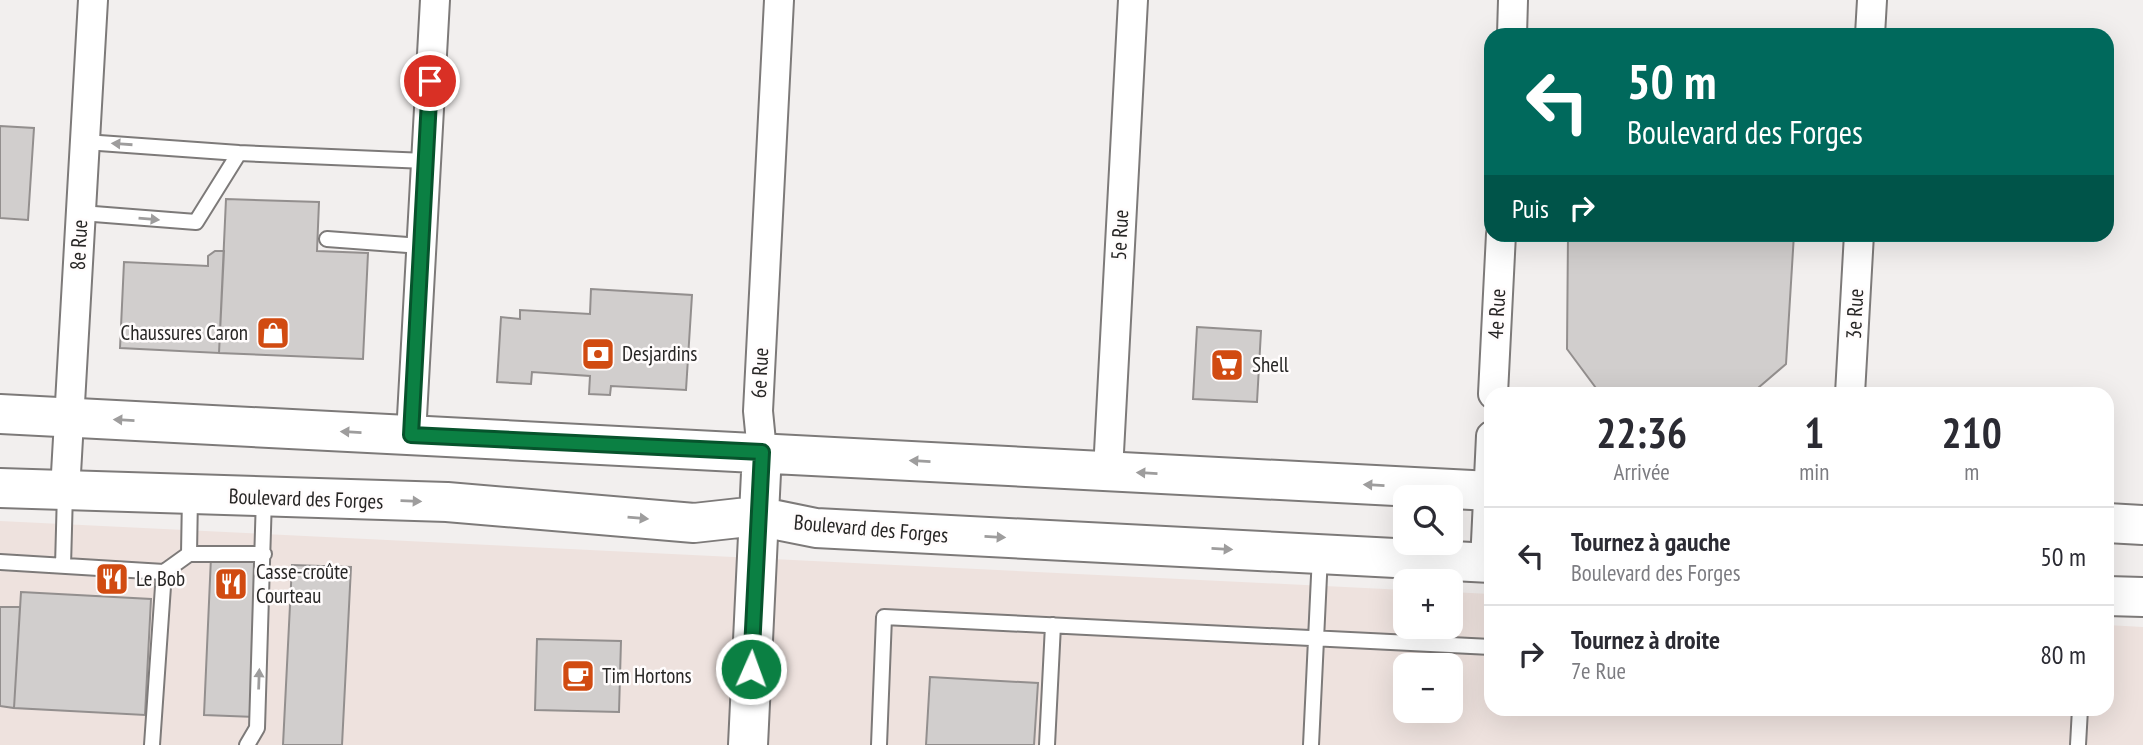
<!DOCTYPE html>
<html lang="fr">
<meta charset="utf-8">
<style>
body{margin:0;font-family:"PT Sans Narrow",sans-serif;background:#f2f2f3;color:#2b2b33;height:100vh;display:flex;flex-direction:column;font-size:26px;white-space:nowrap}
*{box-sizing:border-box;margin:0}
p{font-size:23px;color:#7c7c81}
.icon{flex:none;width:38px;height:38px;fill:none;stroke:currentColor;stroke-width:2;stroke-linecap:round;stroke-linejoin:round}
.map{position:relative;flex:1;overflow:hidden}
.side{position:absolute;left:1484px;top:387px;width:630px;height:329px;display:flex;flex-direction:column;background:#fff;border-radius:21px;box-shadow:0 7px 28px #0002}
.side>*{flex:none}
.hud{position:absolute;left:1484px;top:28px;width:630px;height:214px;border-radius:21px;box-shadow:0 7px 28px #0002;background:#00695c;color:#fff;overflow:hidden}
.tools{position:absolute;left:1393px;top:485px;display:grid;gap:14px}
.tools a{display:grid;place-items:center;width:70px;height:70px;border-radius:14px;background:#fff;box-shadow:0 7px 28px #0002;font-size:35px}
.pin{position:absolute;display:grid;place-items:center;width:60px;height:60px;color:#fff;margin:-30px;border:4px solid #fff;border-radius:50%;box-shadow:0 2px 7px #0007}
.me{position:absolute;width:77px;margin:-38px;rotate:2deg;stroke-linejoin:round;filter:drop-shadow(0 0 5px #0008)}
.turn{display:flex;align-items:center;gap:24px;height:147px;padding:0 28px;font-size:32px}
.turn .icon{width:91px;height:91px;stroke-width:2.5}
.turn b{display:block;font-size:49px;line-height:60px}
.then{display:flex;align-items:center;height:66px;padding:0 28px;background:#0003;gap:14px;font-size:26px}
.eta{display:flex;justify-content:space-evenly;align-items:center;height:119px;text-align:center}
.eta b{font-size:42px;font-weight:700;line-height:49px}
ul{padding:0;list-style:none}
li{display:flex;align-items:center;gap:21px;height:98px;padding:0 28px;border-top:2px solid #e1e1e2}
li div{flex:1}
li b{display:block;font-size:26px}
li em{font-style:normal}
.map>svg:first-child{display:block}
.built{fill:#eee2de;fill-rule:evenodd}
.building{fill:#d1cecd;stroke:#938f8e;stroke-width:2}
.lines{fill:none;stroke-linecap:round;stroke-linejoin:round}
.lane-casing{stroke:#7d7a79;stroke-width:18}
.street-casing{stroke:#7d7a79;stroke-width:32}
.secondary-casing{stroke:#7d7a79;stroke-width:42}
.lane{stroke:#fff;stroke-width:14}
.street{stroke:#fff;stroke-width:28}
.secondary{stroke:#fff;stroke-width:38}
.oneway{fill:#9e9d9d}
.route-casing{stroke:#07532c;stroke-width:18}
.route{stroke:#0b8043;stroke-width:12}
.labels{text-anchor:middle;stroke-width:5;stroke-linejoin:round;paint-order:stroke}
.street-label{font-size:21px;fill:#272625;stroke:#fffcfc}
.poi-label{font-size:21px;fill:#272625;stroke:#fffcfc;text-anchor:start}
</style>
<div class="map">
<svg width="2143" height="745" viewBox="0 0 2143 745">
<rect width="100%" height="100%" fill="#f2efee"/>
<path class="built" d="M0,521L1405,590V626H1451V592L1491,594V709H2107V625L2143,627V745H0ZM1405,665H1451V710H1405Z"/>
<path class="building" d="M0,126L34,128L28,220L0,218Z
M226,199L319,202L317,251L368,253L363,359L219,353Z
M1568,234H1794L1786,364L1751,394L1596,388L1567,349Z
M215,251H224L219,353L120,348L124,262L208,266V256Z
M591,289L692,295L686,390L611,386L610,395L589,394L590,376L532,372L531,384L497,382L501,317L520,319V310L590,314Z
M1197,327L1261,331L1257,402L1193,399Z
M211,557L262,559L255,717L204,715Z
M292,565L351,567L342,745H283Z
M21,592L151,599L145,715L14,708Z
M0,607H20L14,708L0,706Z
M537,639L621,641L619,712L535,710Z
M930,677L1038,683L1034,745H926Z"/>
<g class="lines">
<defs>
<path id="lane" d="M85,142L239,153L426,161
M81,213L196,222L239,153
M327,239L421,246
M189,554H264
M0,562L164,572L152,745
M63,566L65,492
M164,572L189,554L190,496
M247,745L257,728L264,497
M879,745L884,617L1491,647
M1047,745L1053,625
M1311,745L1320,555
M2078,745L2080,709"/>
<path id="street" d="M1512,35L1513,0
M1870,35L1872,0
M1493,394L1501,234
M1850,394L1859,234
M411,435L435,0
M762,452L758,411L779,0
M1108,471L1133,0
M65,491L93,0
M1485,563L1491,436"/>
<path id="secondary" d="M0,414L1491,491
M0,488L447,502L694,523L757,516L816,528L1491,563
M2107,523L2143,525
M2107,596L2143,597
M748,745L762,452"/>
</defs>
<use href="#lane" class="lane-casing"/>
<use href="#street" class="street-casing"/>
<use href="#secondary" class="secondary-casing"/>
<use href="#lane" class="lane"/>
<use href="#street" class="street"/>
<use href="#secondary" class="secondary"/>
</g>
<defs><path id="oneway-solid" d="M-6-.8H1V-3.2L6.5 0L1 3.2V.8H-6Z" transform="scale(1.75)"/></defs>
<g class="oneway">
<use href="#oneway-solid" transform="translate(122 144) rotate(-176)"/>
<use href="#oneway-solid" transform="translate(149 219) rotate(5)"/>
<use href="#oneway-solid" transform="translate(124 420) rotate(-177)"/>
<use href="#oneway-solid" transform="translate(351 432) rotate(-177)"/>
<use href="#oneway-solid" transform="translate(920 461) rotate(-177)"/>
<use href="#oneway-solid" transform="translate(1147 473) rotate(-177)"/>
<use href="#oneway-solid" transform="translate(1374 485) rotate(-177)"/>
<use href="#oneway-solid" transform="translate(411 501) rotate(2)"/>
<use href="#oneway-solid" transform="translate(638 518) rotate(5)"/>
<use href="#oneway-solid" transform="translate(995 537) rotate(3)"/>
<use href="#oneway-solid" transform="translate(1222 549) rotate(3)"/>
<use href="#oneway-solid" transform="translate(259 679) rotate(-88)"/>
</g>
<g class="lines">
<defs>
<path id="route" d="M430,81L411,435L762,452L751,669"/>
</defs>
<use href="#route" class="route-casing"/>
<use href="#route" class="route"/>
</g>
<defs>
<symbol id="shop-square" viewBox="-11 -11 22 22"><rect x="-9" y="-9" width="18" height="18" rx="4" fill="#d14b11" stroke="#fffcfc"/><path d="M-5-2.5h2.3a2.7 3.5 0 0 1 5.4 0H5L5.5 6h-11ZM-1.5-2.5h3a1.5 2.3 0 0 0-3 0Z" fill="#fff"/></symbol>
<symbol id="bank-square" viewBox="-11 -11 22 22"><rect x="-9" y="-9" width="18" height="18" rx="4" fill="#d14b11" stroke="#fffcfc"/><path d="M-6-4H6V4H-6ZM0-2.3a2.3 2.3 0 1 0 0 4.6a2.3 2.3 0 1 0 0-4.6Z" fill="#fff"/></symbol>
<symbol id="supermarket-square" viewBox="-11 -11 22 22"><rect x="-9" y="-9" width="18" height="18" rx="4" fill="#d14b11" stroke="#fffcfc"/><path d="M-6-5.5h2.5l.6 2H6L4.5 2H-2.5L-4.4-4H-6ZM-1.5 3.2a1.3 1.3 0 1 0 .1 0ZM3 3.2a1.3 1.3 0 1 0 .1 0Z" fill="#fff"/></symbol>
<symbol id="restaurant-square" viewBox="-11 -11 22 22"><rect x="-9" y="-9" width="18" height="18" rx="4" fill="#d14b11" stroke="#fffcfc"/><path d="M-5-6h1v4h1v-4h1v4h1v-4h1v5L-1.5 .5V6h-2V.5L-5-1ZM5-6V6H3V1.5H1.5Q1.5-4 5-6Z" fill="#fff"/></symbol>
<symbol id="cafe-square" viewBox="-11 -11 22 22"><rect x="-9" y="-9" width="18" height="18" rx="4" fill="#d14b11" stroke="#fffcfc"/><path d="M-5.5-4.5H6V0H3Q3 3.5 0 3.5H-2.5Q-5.5 3.5-5.5 0ZM3-3.2v2h1.7v-2ZM-6 4.5H4V6H-6Z" fill="#fff"/></symbol>
</defs>
<g fill-rule="evenodd">
<use href="#shop-square" x="254" y="314" width="38" height="38"/>
<use href="#bank-square" x="579" y="335" width="38" height="38"/>
<use href="#supermarket-square" x="1208" y="346" width="38" height="38"/>
<use href="#restaurant-square" x="93" y="560" width="38" height="38"/>
<use href="#restaurant-square" x="212" y="565" width="38" height="38"/>
<use href="#cafe-square" x="559" y="657" width="38" height="38"/>
</g>
<g class="labels">
<g class="street-label">
<text transform="translate(1120 235) rotate(-87)" y="7">5e Rue</text>
<text transform="translate(79 245) rotate(-87)" y="7">8e Rue</text>
<text transform="translate(1497 314) rotate(-87)" y="7">4e Rue</text>
<text transform="translate(1855 314) rotate(-87)" y="7">3e Rue</text>
<text transform="translate(760 373) rotate(-87)" y="7">6e Rue</text>
<text transform="translate(306 499) rotate(2)" y="7">Boulevard des Forges</text>
<text transform="translate(871 529) rotate(5)" y="7">Boulevard des Forges</text>
</g>
<g class="poi-label">
<text x="248" y="340" text-anchor="end">Chaussures Caron</text>
<text x="622" y="361">Desjardins</text>
<text x="1252" y="372">Shell</text>
<text x="256" y="579">Casse-croûte<tspan x="256" dy="24">Courteau</tspan></text>
<text x="136" y="586">Le Bob</text>
<text x="602" y="683">Tim Hortons</text>
</g>
</g>
</svg>
<div class="tools">
<a><svg class="icon" aria-label="search" viewBox="0 0 24 24"><circle cx="10" cy="10" r="6"/><path d="M15 15l6 6"/></svg></a>
<a>+</a>
<a>−</a>
</div>
<div class="pin" style="left:430px;top:81px;background:#d93025"><svg class="icon" aria-label="arrive" viewBox="0 0 24 24"><path d="M6 21V4h12l-3 4 3 4H6"/></svg></div>
<svg class="me" style="left:751px;top:669px" viewBox="-20 -20 40 40"><circle r="17" fill="#0b8043" stroke="#fff" stroke-width="3"/><path d="M0-11L8 9 0 5-8 9z" fill="#fff"/></svg>
<div class="hud">
<div class="turn"><svg class="icon" aria-label="left" viewBox="0 0 24 24"><path d="M17 20v-9H6M10 6l-5 5 5 5"/></svg><div><b>50 m</b>Boulevard des Forges</div></div>
<div class="then">Puis<svg class="icon" aria-label="right" viewBox="0 0 24 24"><path d="M7 20v-9h11M14 6l5 5-5 5"/></svg></div>
</div>
<section class="side">
<div class="eta">
<div><b>22:36</b><p>Arrivée</p></div>
<div><b>1</b><p>min</p></div>
<div><b>210</b><p>m</p></div>
</div>
<ul>
<li><svg class="icon" aria-label="left" viewBox="0 0 24 24"><path d="M17 20v-9H6M10 6l-5 5 5 5"/></svg><div><b>Tournez à gauche</b><p>Boulevard des Forges</p></div><em>50 m</em></li>
<li><svg class="icon" aria-label="right" viewBox="0 0 24 24"><path d="M7 20v-9h11M14 6l5 5-5 5"/></svg><div><b>Tournez à droite</b><p>7e Rue</p></div><em>80 m</em></li>
</ul>
</section>
</div>
